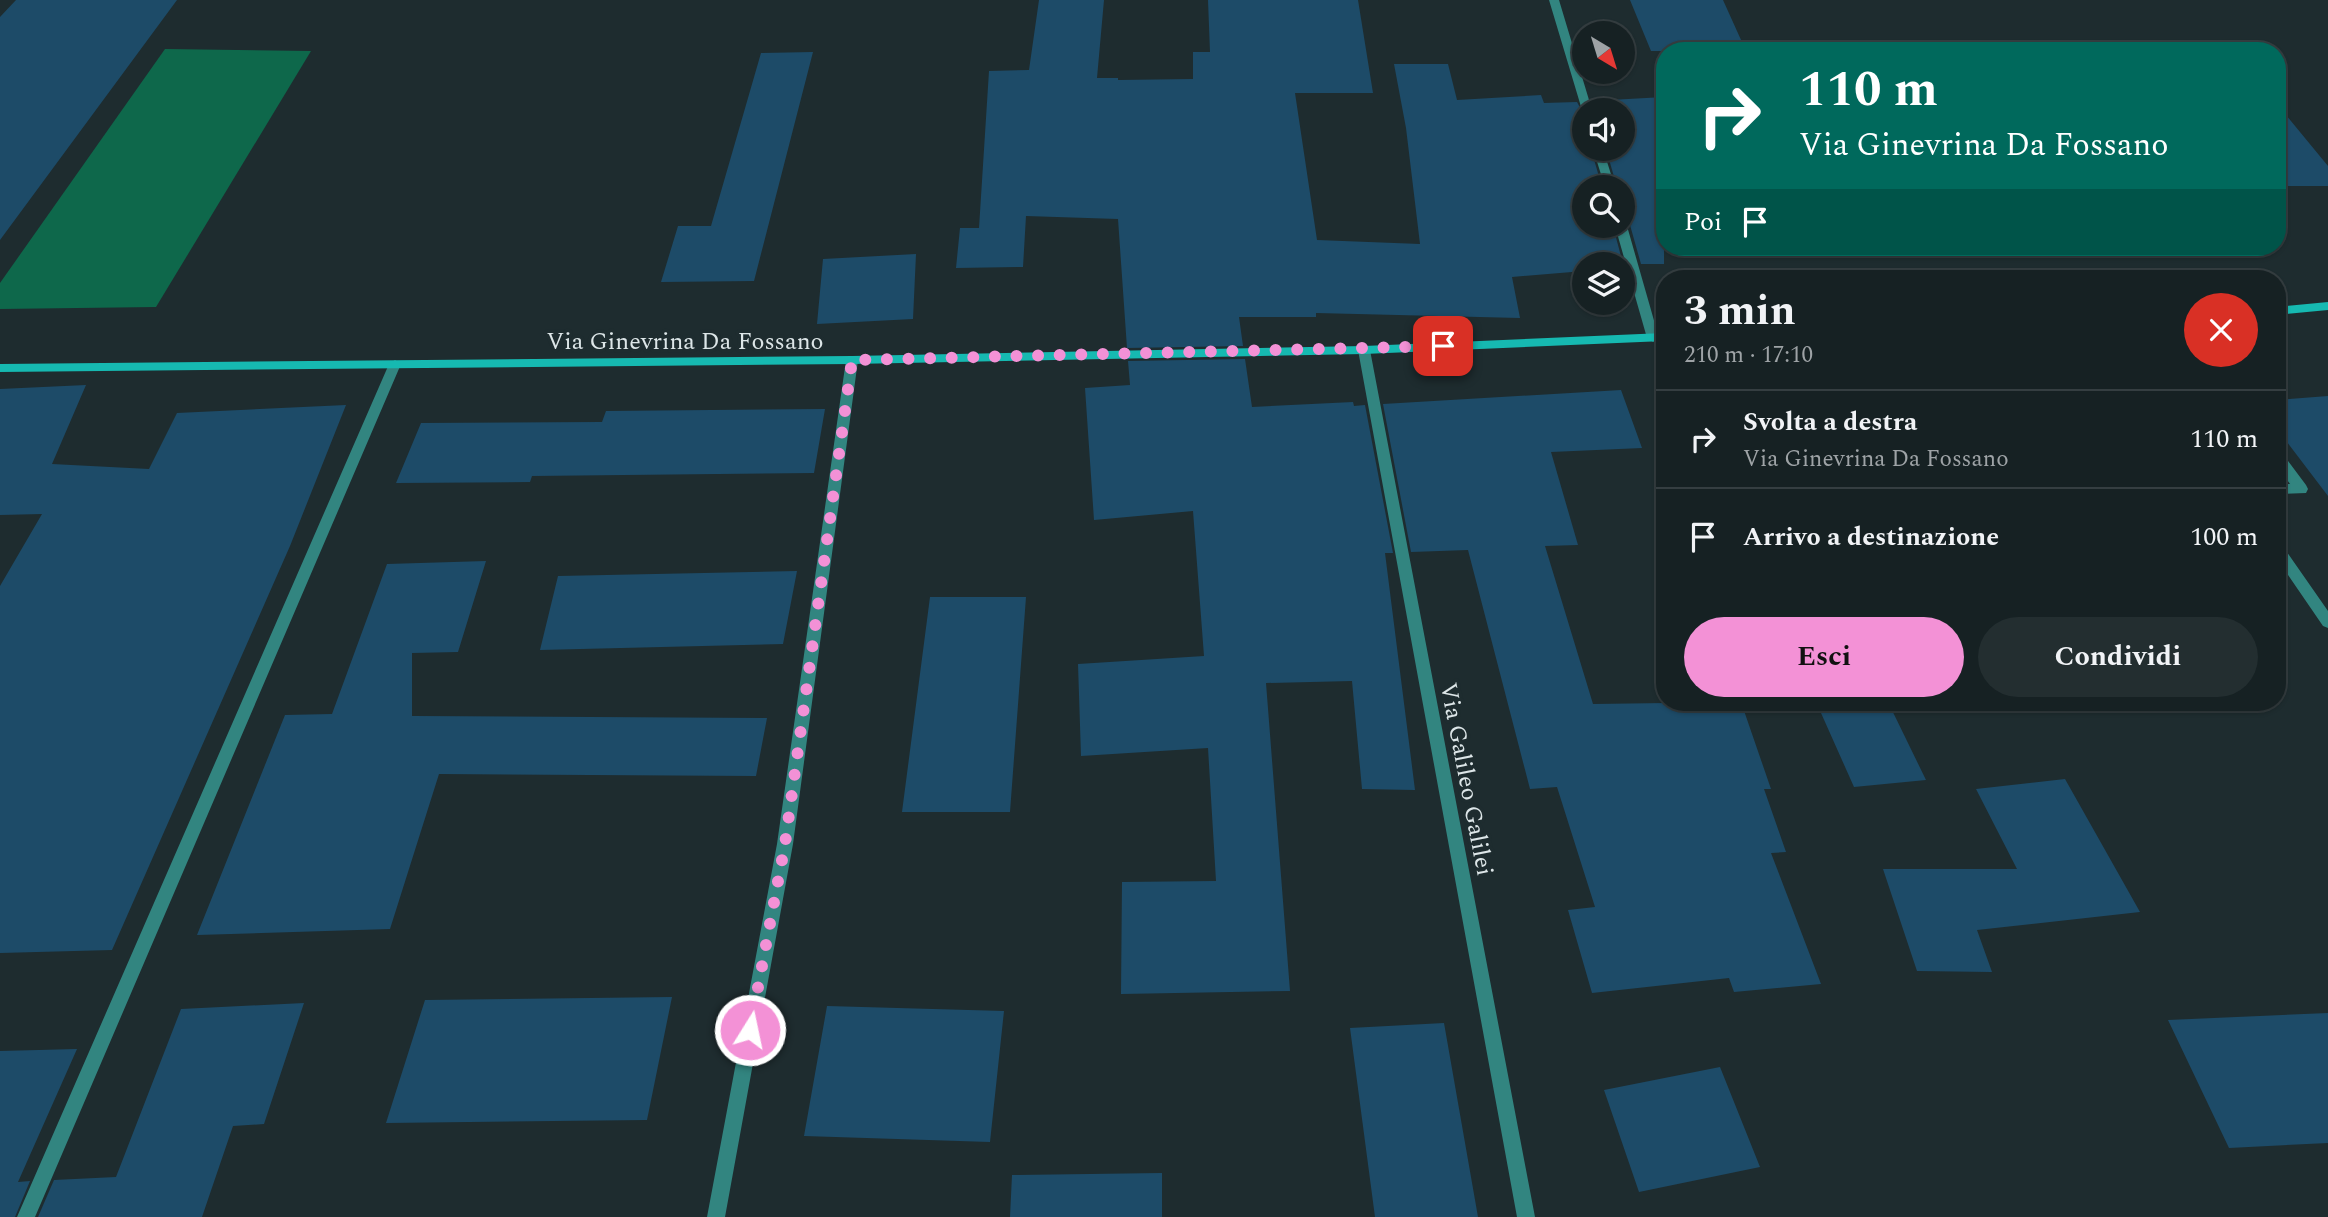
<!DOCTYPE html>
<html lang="it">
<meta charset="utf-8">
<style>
body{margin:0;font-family:Spectral,serif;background:#232e30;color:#f1f3f6;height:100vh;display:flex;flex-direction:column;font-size:26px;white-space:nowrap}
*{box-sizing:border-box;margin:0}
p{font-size:23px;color:#9ea3a6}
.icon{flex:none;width:38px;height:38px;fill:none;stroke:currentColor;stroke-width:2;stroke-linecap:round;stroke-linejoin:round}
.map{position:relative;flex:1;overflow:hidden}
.drawer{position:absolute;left:1656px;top:270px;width:630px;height:441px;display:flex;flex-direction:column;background:#162123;border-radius:28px;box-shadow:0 2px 5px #0004,0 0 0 2px #353e41}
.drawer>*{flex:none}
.guide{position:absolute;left:1656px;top:42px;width:630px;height:214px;border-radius:28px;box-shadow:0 2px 5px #0004,0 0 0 2px #353e41;background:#00695c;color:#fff;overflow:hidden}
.needle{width:46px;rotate:142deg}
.buttons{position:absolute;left:1572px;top:21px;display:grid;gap:14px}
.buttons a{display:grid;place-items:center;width:63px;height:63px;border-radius:50%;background:#162123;box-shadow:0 2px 5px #0004,0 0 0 2px #353e41;font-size:35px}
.pin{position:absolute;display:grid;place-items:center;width:60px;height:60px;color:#fff;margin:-30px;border-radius:14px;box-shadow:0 4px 10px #0006}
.me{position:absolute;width:77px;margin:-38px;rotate:10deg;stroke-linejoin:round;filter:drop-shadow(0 0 5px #0008)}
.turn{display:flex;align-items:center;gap:24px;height:147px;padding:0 28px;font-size:32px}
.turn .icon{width:91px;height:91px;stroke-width:2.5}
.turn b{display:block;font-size:49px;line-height:60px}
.then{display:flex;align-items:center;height:66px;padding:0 28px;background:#0003;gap:14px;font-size:26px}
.round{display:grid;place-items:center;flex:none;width:74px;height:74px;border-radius:37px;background:#232e30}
.head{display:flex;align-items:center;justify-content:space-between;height:119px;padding:0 28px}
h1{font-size:42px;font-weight:700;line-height:52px}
.primary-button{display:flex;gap:14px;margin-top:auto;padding:14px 28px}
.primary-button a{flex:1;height:80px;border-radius:42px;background:#f391d6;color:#111;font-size:28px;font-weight:700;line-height:80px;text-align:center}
.primary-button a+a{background:#232e30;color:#f1f3f6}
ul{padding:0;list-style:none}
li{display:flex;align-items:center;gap:21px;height:98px;padding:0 28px;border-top:2px solid #353e41}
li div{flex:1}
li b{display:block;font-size:26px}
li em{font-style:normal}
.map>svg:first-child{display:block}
.forest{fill:#0e684b}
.building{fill:#1d4b68}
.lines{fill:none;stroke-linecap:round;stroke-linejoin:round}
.lane{fill:#328580;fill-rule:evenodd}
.street{fill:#328580;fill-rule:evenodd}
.secondary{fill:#16b9b1;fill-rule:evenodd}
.route{stroke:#f391d6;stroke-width:12;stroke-dasharray:0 21.6}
.labels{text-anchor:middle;stroke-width:7;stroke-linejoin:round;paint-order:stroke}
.street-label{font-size:24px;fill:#dde6e8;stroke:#1e2c2f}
</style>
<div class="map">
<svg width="2328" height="1217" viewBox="0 0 2328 1217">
<rect width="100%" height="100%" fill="#1e2c2f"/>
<path class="forest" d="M165,49L311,51L156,307L0,309V283Z"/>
<path class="building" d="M16,0H177L0,240V17Z
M1039,0H1104L1097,78H1118V80L1193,79V52H1210L1208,0H1358L1373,93H1295L1317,240L1420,244L1406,128L1394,64H1448L1457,100L1541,95L1544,103L1577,102L1584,115V149H1591L1602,187H1584V226H1613L1623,264H1584V271L1512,277L1520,318L1316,313V317H1239L1243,346L1127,348L1118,219L1026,216L1023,267L956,268L960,228H979L989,71L1029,70Z
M1630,0H1723L1746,51H1651Z
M813,52L754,281L661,282L678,226H711L761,53Z
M1664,97V264H1641L1630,225L1622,221V187H1617L1606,149H1622V110H1594L1592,101Z
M2277,104L2328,166V186H2277Z
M916,254L913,319L817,324L823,259Z
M1245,359L1252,407L1353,402L1354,406L1365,405L1393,553H1385L1415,790L1362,789L1352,681L1266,683L1290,991L1121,994L1122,882L1216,881L1208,748L1081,756L1078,664L1204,656L1193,511L1094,520L1085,388L1130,385L1128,361Z
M86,385L52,464L149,469L177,413L346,405L290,546L112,950L0,953V586L42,514L0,515V389Z
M1621,390L1642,448L1551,452L1578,545L1545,546L1593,704L1741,702L1771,789H1764L1786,852L1771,853L1821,984L1734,992L1729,978L1592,993L1568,910L1595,907L1557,787L1530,789L1468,550L1411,552L1383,404Z
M2328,396V496L2277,429V400Z
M825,409L814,473L532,476L530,482L396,483L421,423L602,422L606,411Z
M486,561L458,652L412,653V716L767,718L756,776L439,774L390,929L197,935L285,715L332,714L387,564Z
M797,571L783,644L540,650L558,576Z
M930,597H1026L1010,812H902Z
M1842,702H1888L1926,780L1854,787L1817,704Z
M2065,779L2140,912L1977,930L1992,972L1917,971L1883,869H2017L1976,789Z
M672,997L647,1120L386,1123L425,1000Z
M304,1003L264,1124L233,1126L202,1217H38L54,1180L116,1177L181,1009Z
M827,1006L1004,1011L990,1142L804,1136Z
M2328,1013V1143L2229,1148L2168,1020Z
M1444,1023L1478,1217H1375L1350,1028Z
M77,1049L18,1182L30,1181L15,1217H0V1051Z
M1720,1067L1760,1167L1639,1192L1604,1090Z
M1162,1173V1217H1010L1012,1175Z"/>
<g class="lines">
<path class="lane" d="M2277,451L2282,453L2306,485L2308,489L2306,493L2277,494V484H2290L2277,465Z
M2277,544L2282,545L2328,611V628L2323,626L2277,559Z"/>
<path class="street" d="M1549,0H1559L1592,110H1584V112L1582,110Z
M1593,149H1603L1615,187H1605Z
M1622,223L1627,226L1659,338L1653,342L1647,338L1615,226H1622Z
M1364,346L1370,350L1535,1217H1517L1358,350Z
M852,356L858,360L793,844L725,1217H707L777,844L846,360Z
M395,360L401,364L35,1217H17L389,364Z"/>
<path class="secondary" d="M2328,302V310L2277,315V307Z
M1664,333V341L1364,354L852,364L0,372V364L852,356L1364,346Z"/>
</g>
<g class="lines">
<path class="route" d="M750,1030L785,844L852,360L1443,346"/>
</g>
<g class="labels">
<g class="street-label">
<text x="685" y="349">Via Ginevrina Da Fossano</text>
<text transform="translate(1467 779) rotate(79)" y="8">Via Galileo Galilei</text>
</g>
</g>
</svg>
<div class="buttons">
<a><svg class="needle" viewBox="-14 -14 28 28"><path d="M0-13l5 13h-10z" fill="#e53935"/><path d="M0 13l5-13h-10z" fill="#9ea3a6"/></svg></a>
<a><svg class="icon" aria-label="sound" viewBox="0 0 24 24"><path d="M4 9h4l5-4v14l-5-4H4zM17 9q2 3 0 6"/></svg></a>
<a><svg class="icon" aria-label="search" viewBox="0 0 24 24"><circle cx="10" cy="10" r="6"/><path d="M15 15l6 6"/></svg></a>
<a><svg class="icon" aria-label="layers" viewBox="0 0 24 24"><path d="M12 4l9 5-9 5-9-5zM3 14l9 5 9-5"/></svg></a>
</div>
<div class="pin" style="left:1443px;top:346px;background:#d93025"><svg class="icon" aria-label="arrive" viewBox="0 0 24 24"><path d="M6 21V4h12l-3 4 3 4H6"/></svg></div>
<svg class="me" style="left:750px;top:1030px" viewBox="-20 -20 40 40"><circle r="17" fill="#f391d6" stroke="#fff" stroke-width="3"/><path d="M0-11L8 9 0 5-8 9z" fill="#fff"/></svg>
<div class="guide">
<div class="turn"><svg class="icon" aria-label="right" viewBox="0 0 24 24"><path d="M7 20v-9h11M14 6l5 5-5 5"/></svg><div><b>110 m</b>Via Ginevrina Da Fossano</div></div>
<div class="then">Poi<svg class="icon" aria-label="arrive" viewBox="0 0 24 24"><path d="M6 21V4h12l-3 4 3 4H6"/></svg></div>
</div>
<section class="drawer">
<div class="head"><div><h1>3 min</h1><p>210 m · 17:10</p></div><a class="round" style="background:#d93025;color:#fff"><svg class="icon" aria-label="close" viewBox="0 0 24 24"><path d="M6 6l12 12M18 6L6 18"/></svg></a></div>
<ul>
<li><svg class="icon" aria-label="right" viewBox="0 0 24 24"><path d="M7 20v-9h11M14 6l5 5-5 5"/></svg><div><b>Svolta a destra</b><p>Via Ginevrina Da Fossano</p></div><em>110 m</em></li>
<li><svg class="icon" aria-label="arrive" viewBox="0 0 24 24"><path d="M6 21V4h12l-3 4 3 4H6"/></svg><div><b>Arrivo a destinazione</b></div><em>100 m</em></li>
</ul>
<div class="primary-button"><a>Esci</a><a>Condividi</a></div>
</section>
</div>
